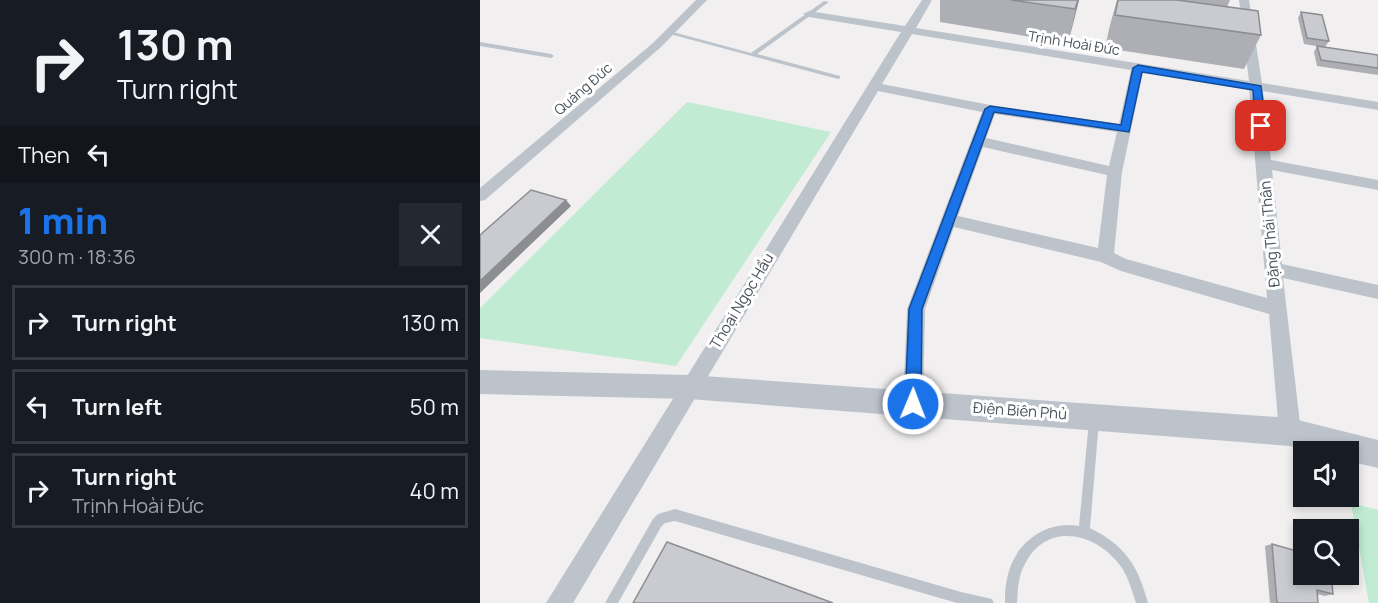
<!DOCTYPE html>
<meta charset="utf-8">
<style>
body{margin:0;font-family:Manrope,sans-serif;background:#242831;color:#f1f3f6;height:100vh;display:flex;flex-direction:column;font-size:22px;white-space:nowrap}
*{box-sizing:border-box;margin:0}
p{font-size:20px;color:#9ea1a6}
.icon{flex:none;width:33px;height:33px;fill:none;stroke:currentColor;stroke-width:2;stroke-linecap:round;stroke-linejoin:round}
.map{position:relative;flex:1;overflow:hidden}
.details{display:flex;flex-direction:column;background:#171b24;width:480px}
.details>*{flex:none}
.hud{background:#171b24;color:#f1f3f6;overflow:hidden}
.buttons{position:absolute;left:813px;top:441px;display:grid;gap:12px}
.buttons a{display:grid;place-items:center;width:66px;height:66px;border-radius:0px;background:#171b24;box-shadow:0 3px 9px #0003;font-size:30px}
.pin{position:absolute;display:grid;place-items:center;width:51px;height:51px;color:#fff;margin:-26px;border-radius:12px;box-shadow:0 3px 9px #0006}
.me{position:absolute;width:66px;margin:-33px;rotate:1deg;stroke-linejoin:round;filter:drop-shadow(0 0 4px #0008)}
.turn{display:flex;align-items:center;gap:21px;height:126px;padding:0 18px;font-size:27px}
.turn .icon{width:78px;height:78px;stroke-width:2.5}
.turn b{display:block;font-size:42px;line-height:51px}
.then{display:flex;align-items:center;height:57px;padding:0 18px;background:#0003;gap:12px;font-size:22px}
.round{display:grid;place-items:center;flex:none;width:63px;height:63px;border-radius:0px;background:#242831}
.head{display:flex;align-items:center;justify-content:space-between;height:102px;padding:0 18px}
h1{font-size:36px;font-weight:800;line-height:45px;color:#1a73e8}
ul{padding:0;list-style:none}
li{display:flex;align-items:center;gap:18px;height:75px;margin:0 12px 9px;padding:0 6px;border:3px solid #363941;border-radius:0px}
li div{flex:1}
li b{display:block;font-size:22px}
li em{font-style:normal}
main{display:flex;flex:1;min-height:0}
.map>svg:first-child{display:block}
.green{fill:#c1ebd2}
.lines{fill:none;stroke-linecap:round;stroke-linejoin:round}
.service{fill:#bcc3cb;fill-rule:evenodd}
.minor{fill:#bcc3cb;fill-rule:evenodd}
.tertiary{fill:#bcc3cb;fill-rule:evenodd}
.wall{fill:#adafb4}
.shaded-wall{fill:#8d8e92}
.building{fill:#c9cbd1;stroke:#8d8e92;stroke-width:1.5}
.route{fill:#1a73e8;stroke:#114b97;stroke-width:1.5}
.labels{text-anchor:middle;stroke-width:6;stroke-linejoin:round;paint-order:stroke}
.far-street-label{font-size:14px;fill:#49525b;stroke:#fff}
.street-label{font-size:15px;fill:#49525b;stroke:#fff}
</style>
<main>
<section class="details">
<div class="hud">
<div class="turn"><svg class="icon" aria-label="right" viewBox="0 0 24 24"><path d="M7 20v-9h11M14 6l5 5-5 5"/></svg><div><b>130 m</b>Turn right</div></div>
<div class="then">Then<svg class="icon" aria-label="left" viewBox="0 0 24 24"><path d="M17 20v-9H6M10 6l-5 5 5 5"/></svg></div>
</div>
<div class="head"><div><h1>1 min</h1><p>300 m · 18:36</p></div><a class="round"><svg class="icon" aria-label="close" viewBox="0 0 24 24"><path d="M6 6l12 12M18 6L6 18"/></svg></a></div>
<ul>
<li><svg class="icon" aria-label="right" viewBox="0 0 24 24"><path d="M7 20v-9h11M14 6l5 5-5 5"/></svg><div><b>Turn right</b></div><em>130 m</em></li>
<li><svg class="icon" aria-label="left" viewBox="0 0 24 24"><path d="M17 20v-9H6M10 6l-5 5 5 5"/></svg><div><b>Turn left</b></div><em>50 m</em></li>
<li><svg class="icon" aria-label="right" viewBox="0 0 24 24"><path d="M7 20v-9h11M14 6l5 5-5 5"/></svg><div><b>Turn right</b><p>Trịnh Hoài Đức</p></div><em>40 m</em></li>
</ul>
</section>
<div class="map">
<svg width="898" height="603" viewBox="0 0 898 603">
<rect width="100%" height="100%" fill="#f1efef"/>
<path class="green" d="M207,102L351,132L196,366L0,338V308Z
M871,503L898,510V603H889Z"/>
<g class="lines">
<path class="service" d="M344,1L349,2L277,54L360,76V78L358,79L186,33L189,31L271,53Z
M0,42L71,54L74,56L71,58L0,46Z
M614,416L618,417L619,421L610,528C646,546 658,566 668,603H656C652,591 649,579 642,568C619,534 569,520 546,562C538,575 538,589 537,603H525C525,595 525,587 527,579C533,545 564,520 599,526L609,421L610,417Z
M195,509L481,592L512,599L514,603H477L195,521L185,523L181,527L138,603H125L173,519L178,514Z"/>
<path class="minor" d="M216,0H227L181,47L5,200L0,201V188L173,43Z
M442,0H452L436,28L769,81L759,0H769L782,83L898,102V110L783,91L791,160L898,180V190L792,170L802,264L898,285V299L803,278L821,432L817,439L810,442L803,439L799,432L789,314L641,271L621,262L474,227L445,309L443,404L440,411L433,414L426,411L423,404L427,309L502,112L398,91L93,603H66L421,32L329,17L323,14L329,11L425,26ZM432,34L651,70L639,124L510,105L402,84ZM663,72L769,89L787,298L646,259L634,253L642,172ZM515,114L637,132L629,166L506,138ZM503,147L627,175L618,248L478,216Z"/>
<path class="tertiary" d="M0,370L209,375L810,418L898,440V468L868,461V452H833L810,446L209,399L0,394Z"/>
</g>
<path class="wall" d="M460,0H599L588,43L460,22Z
M637,0H750L747,7L781,35L764,69L625,48L630,25Z
M821,12L849,41L845,47L898,55V75L837,66L834,52L837,46L843,47L824,44L818,18Z
M792,544L853,594L845,596L837,594L838,603H790L785,546Z"/>
<path class="shaded-wall" d="M598,0H599L594,20L588,43Z
M86,200L91,206L0,293V281Z"/>
<path class="building" d="M531,0H598L595,9Z
M638,0H697L778,11L781,35L635,15Z
M821,12L842,15L849,41L827,38Z
M837,46L898,55V68L841,60Z
M51,190L86,200L0,281V235Z
M187,542L353,603H153Z
M792,544L824,553V574H851L853,594L837,590L838,603H797Z"/>
<path class="route" d="M658,65L781,86L786,126L781,129L775,126L773,90L662,72L649,132L514,112L442,309L441,404L439,409L433,411L428,409L425,404L429,309L505,109L510,106L641,125L653,68Z"/>
<g class="labels">
<g class="far-street-label">
<text transform="translate(594 43) rotate(9)" y="5">Trịnh Hoài Đức</text>
<text transform="translate(103 89) rotate(-41)" y="5">Quảng Đức</text>
</g>
<g class="street-label">
<text transform="translate(790 234) rotate(-95)" y="5">Đặng Thái Thân</text>
<text transform="translate(262 301) rotate(-59)" y="5">Thoại Ngọc Hầu</text>
<text transform="translate(540 411) rotate(4)" y="5">Điện Biên Phủ</text>
</g>
</g>
</svg>
<div class="buttons">
<a><svg class="icon" aria-label="sound" viewBox="0 0 24 24"><path d="M4 9h4l5-4v14l-5-4H4zM17 9q2 3 0 6"/></svg></a>
<a><svg class="icon" aria-label="search" viewBox="0 0 24 24"><circle cx="10" cy="10" r="6"/><path d="M15 15l6 6"/></svg></a>
</div>
<div class="pin" style="left:781px;top:126px;background:#d93025"><svg class="icon" aria-label="arrive" viewBox="0 0 24 24"><path d="M6 21V4h12l-3 4 3 4H6"/></svg></div>
<svg class="me" style="left:433px;top:404px" viewBox="-20 -20 40 40"><circle r="17" fill="#1a73e8" stroke="#fff" stroke-width="3"/><path d="M0-11L8 9 0 5-8 9z" fill="#fff"/></svg>
</div>
</main>
